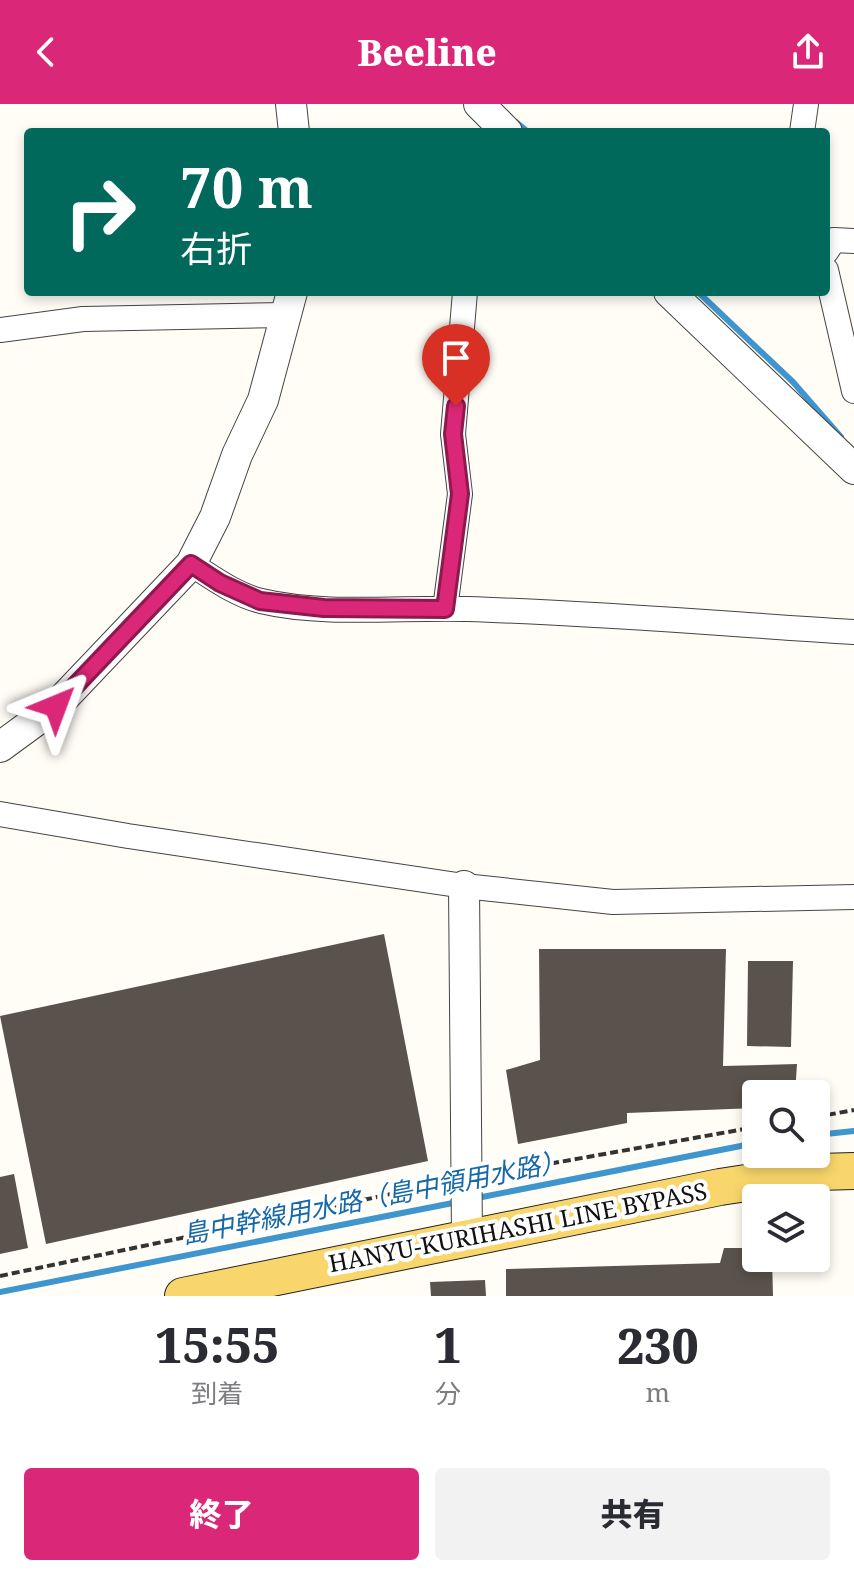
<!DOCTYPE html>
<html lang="ja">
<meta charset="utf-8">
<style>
body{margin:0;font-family:"Noto Serif","Noto Sans JP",serif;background:#f2f2f3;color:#2b2b33;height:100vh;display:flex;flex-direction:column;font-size:30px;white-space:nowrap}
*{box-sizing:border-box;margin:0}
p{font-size:26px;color:#7c7c81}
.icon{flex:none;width:44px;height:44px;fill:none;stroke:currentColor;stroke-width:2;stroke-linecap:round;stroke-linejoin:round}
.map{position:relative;height:1192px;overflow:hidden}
.details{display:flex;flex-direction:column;background:#fff;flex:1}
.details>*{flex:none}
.guide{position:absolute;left:24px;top:24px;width:806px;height:168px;border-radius:8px;box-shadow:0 4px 12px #0003;background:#00695c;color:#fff;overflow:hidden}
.tools{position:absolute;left:742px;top:976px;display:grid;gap:16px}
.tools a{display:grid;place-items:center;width:88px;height:88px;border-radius:8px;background:#fff;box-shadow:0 4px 12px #0003;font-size:40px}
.pin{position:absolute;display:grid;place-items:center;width:68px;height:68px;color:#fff;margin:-82px -34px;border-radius:50% 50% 50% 0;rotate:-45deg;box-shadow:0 0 8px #0007}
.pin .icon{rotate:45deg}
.me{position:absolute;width:88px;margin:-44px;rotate:44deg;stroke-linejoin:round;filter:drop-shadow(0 0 6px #0008)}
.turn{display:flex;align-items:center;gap:28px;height:168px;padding:0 24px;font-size:36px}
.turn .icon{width:104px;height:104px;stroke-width:2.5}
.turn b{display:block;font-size:56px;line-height:68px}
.eta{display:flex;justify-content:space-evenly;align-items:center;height:136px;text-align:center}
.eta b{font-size:48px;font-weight:800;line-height:56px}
.cta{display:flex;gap:16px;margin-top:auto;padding:16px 24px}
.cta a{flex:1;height:92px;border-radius:8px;background:#db2777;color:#fff;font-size:32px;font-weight:800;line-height:92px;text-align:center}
.cta a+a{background:#f2f2f3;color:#2b2b33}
header{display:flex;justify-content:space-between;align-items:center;height:104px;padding:0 24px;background:#db2777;color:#fff;font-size:36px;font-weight:800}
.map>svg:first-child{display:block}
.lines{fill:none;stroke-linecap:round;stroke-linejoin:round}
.stream{stroke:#3f96cf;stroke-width:6}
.building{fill:#5a524d}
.minor-casing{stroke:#444;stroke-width:26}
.tertiary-casing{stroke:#444;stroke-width:32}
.primary-casing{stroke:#222;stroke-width:38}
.path{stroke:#333;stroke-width:4;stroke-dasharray:8 4;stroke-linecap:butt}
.minor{stroke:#fff;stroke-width:24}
.tertiary{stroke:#fff;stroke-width:30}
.primary{stroke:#f9d66b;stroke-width:36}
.route-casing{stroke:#8e194d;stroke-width:20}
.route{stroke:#db2777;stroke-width:14}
.labels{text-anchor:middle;stroke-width:8;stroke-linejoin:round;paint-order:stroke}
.street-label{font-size:24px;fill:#111;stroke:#fff}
.water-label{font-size:26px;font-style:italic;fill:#1768a6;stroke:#fff}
</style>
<header><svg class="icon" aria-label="back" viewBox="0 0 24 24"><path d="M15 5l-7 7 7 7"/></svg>Beeline<svg class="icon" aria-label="share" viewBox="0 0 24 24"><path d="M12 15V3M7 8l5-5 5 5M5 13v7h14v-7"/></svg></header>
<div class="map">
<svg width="854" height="1192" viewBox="0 0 854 1192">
<rect width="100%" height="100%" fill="#fffdf5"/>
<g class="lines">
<path class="stream" d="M516,18L528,28
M698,188L793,278L841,333
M816,1031L854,1027
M477,1094L756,1039
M0,1188L458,1098"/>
</g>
<path class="building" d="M384,830L428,1057L46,1140L0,912Z
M539,845H726L723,962L797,960L795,990H756V1004L627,1009V1019L518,1040L506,966L540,956Z
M748,857H793L791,943L747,942Z
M14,1070L28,1144L0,1150V1073Z
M724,1144H756V1154H772L773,1192H506V1165L720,1159Z
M485,1176L486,1192H431L430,1178Z"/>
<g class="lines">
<defs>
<path id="minor" d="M802,28L806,0
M826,148L834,136L854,137
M826,166L854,287
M0,226L83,215L285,211
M191,460C213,474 236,491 261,497C324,512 402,503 467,505C596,509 725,520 854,528
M445,505L460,390L453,330L465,188
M0,710L128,732L464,782L613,798L854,793"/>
<path id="tertiary" d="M291,0L294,28
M479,0L507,28
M669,188L854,365
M0,643L56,602L191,460L215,413L237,351L263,296L292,188
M464,782L467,1133"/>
<path id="primary" d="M183,1192L720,1083L818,1068L854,1067"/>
</defs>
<use href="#minor" class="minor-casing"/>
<use href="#tertiary" class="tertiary-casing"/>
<use href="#primary" class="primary-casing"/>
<path class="path" d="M816,1013L854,1006
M492,1070L756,1023
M0,1172L444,1079"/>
<use href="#minor" class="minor"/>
<use href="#tertiary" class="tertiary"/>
<use href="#primary" class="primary"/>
</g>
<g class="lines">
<defs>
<path id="route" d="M56,602L191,460L220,479L260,497L324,504L445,505L460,390L453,330L456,302"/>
</defs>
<use href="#route" class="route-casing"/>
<use href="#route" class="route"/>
</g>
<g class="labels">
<g class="street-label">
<text transform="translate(518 1124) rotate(-11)" y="8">HANYU-KURIHASHI LINE BYPASS</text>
</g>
<g class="water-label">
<text transform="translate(374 1094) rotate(-11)" y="9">島中幹線用水路（島中領用水路）</text>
</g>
</g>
</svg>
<div class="tools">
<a><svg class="icon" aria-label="search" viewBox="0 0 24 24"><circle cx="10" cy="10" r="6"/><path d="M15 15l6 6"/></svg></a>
<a><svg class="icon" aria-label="layers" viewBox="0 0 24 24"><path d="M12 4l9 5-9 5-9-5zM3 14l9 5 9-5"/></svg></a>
</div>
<div class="pin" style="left:456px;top:302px;background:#d93025"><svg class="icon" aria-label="arrive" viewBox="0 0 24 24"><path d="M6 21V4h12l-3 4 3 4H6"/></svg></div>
<svg class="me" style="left:56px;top:602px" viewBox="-20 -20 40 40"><path d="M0-17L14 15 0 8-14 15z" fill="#db2777" stroke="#fff" stroke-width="4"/></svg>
<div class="guide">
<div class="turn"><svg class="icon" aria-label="right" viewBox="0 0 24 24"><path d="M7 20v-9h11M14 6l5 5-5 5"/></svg><div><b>70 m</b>右折</div></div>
</div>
</div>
<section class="details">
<div class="eta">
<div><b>15:55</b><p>到着</p></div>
<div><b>1</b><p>分</p></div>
<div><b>230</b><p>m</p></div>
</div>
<div class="cta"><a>終了</a><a>共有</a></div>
</section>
